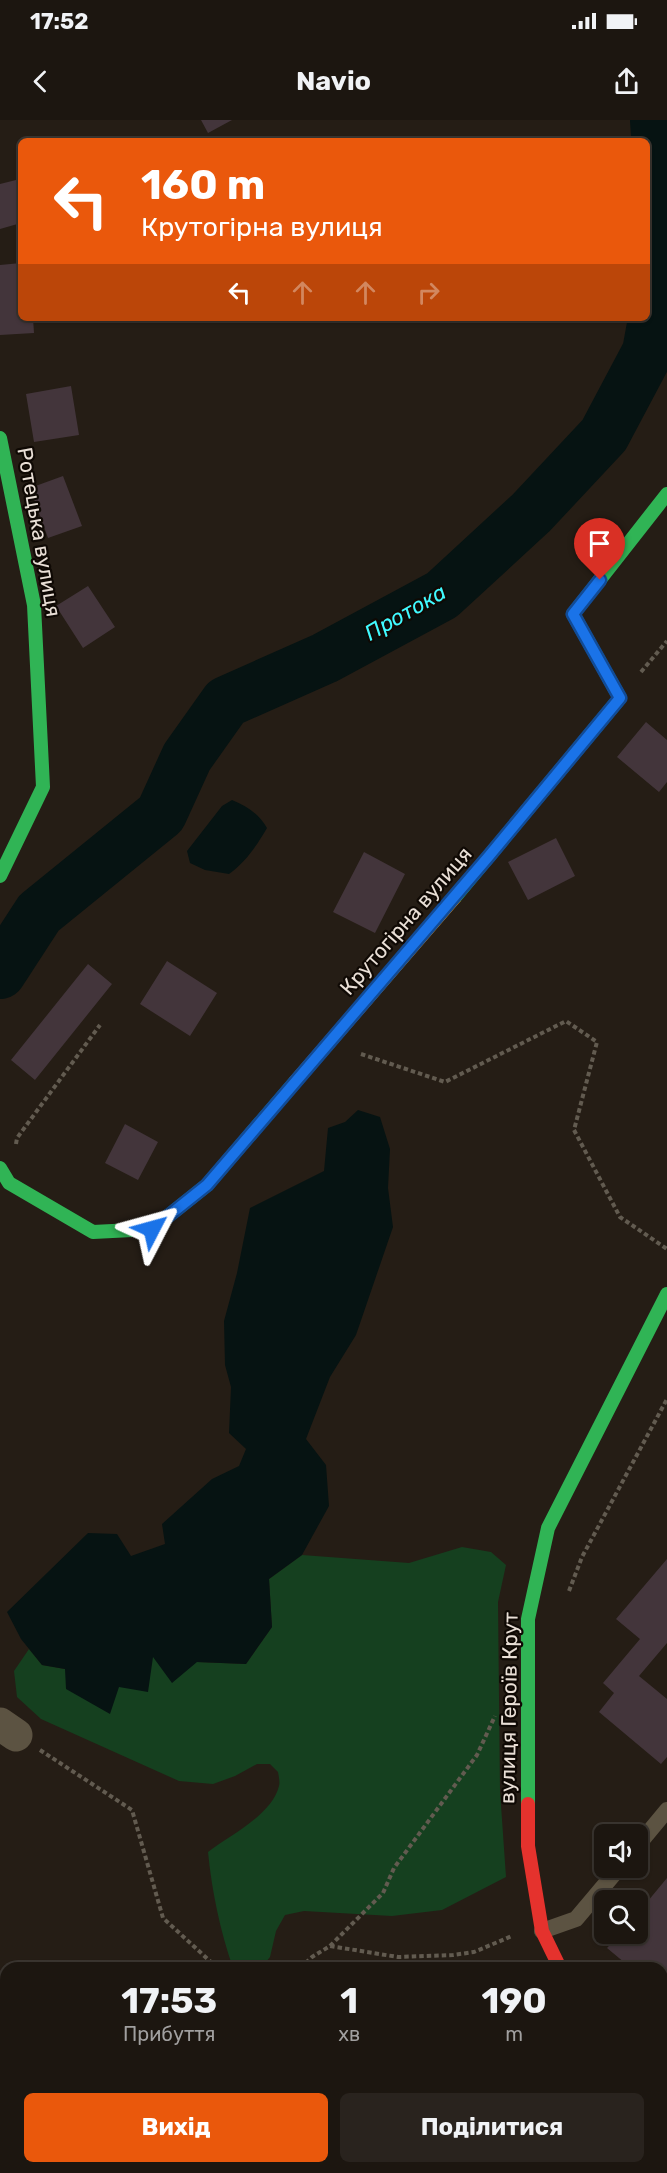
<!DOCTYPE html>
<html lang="uk">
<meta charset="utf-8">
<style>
body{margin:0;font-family:Rubik,sans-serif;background:#29231e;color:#f1f3f6;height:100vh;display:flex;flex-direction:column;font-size:22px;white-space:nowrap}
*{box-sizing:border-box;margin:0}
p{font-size:20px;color:#a09f9f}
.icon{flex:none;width:33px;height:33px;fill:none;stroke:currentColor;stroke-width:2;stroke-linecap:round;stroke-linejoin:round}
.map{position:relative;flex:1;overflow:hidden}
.sheet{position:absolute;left:0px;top:1842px;width:668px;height:212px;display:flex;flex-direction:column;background:#1c1610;border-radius:18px 18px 0 0;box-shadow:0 2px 4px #0004,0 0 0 2px #3a3530}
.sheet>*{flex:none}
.guide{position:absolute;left:18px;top:18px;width:632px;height:183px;border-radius:9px;box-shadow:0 2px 4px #0004,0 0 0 2px #3a3530;background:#ea580c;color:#fff;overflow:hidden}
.controls{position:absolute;left:594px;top:1704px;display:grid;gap:12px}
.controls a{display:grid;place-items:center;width:54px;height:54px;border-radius:9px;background:#1c1610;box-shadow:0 2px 4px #0004,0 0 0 2px #3a3530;font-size:30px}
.pin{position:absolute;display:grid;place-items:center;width:51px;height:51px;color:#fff;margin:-62px -26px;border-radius:50% 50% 50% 0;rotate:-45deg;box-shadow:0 0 6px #0007}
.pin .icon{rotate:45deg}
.me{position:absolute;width:66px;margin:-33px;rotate:51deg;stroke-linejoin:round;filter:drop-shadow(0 0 4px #0008)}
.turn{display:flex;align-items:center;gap:21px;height:126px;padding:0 24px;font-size:27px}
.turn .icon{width:78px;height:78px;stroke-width:2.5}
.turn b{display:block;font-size:42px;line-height:51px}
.lanes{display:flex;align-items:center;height:57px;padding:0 24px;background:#0003;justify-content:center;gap:30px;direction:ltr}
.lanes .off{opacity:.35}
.eta{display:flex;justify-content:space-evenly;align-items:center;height:102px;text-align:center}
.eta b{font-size:36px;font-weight:700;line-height:42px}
.primary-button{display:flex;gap:12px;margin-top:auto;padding:12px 24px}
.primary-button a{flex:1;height:69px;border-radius:9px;background:#ea580c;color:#fff;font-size:24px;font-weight:700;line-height:69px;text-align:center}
.primary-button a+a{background:#29231e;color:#f1f3f6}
.status{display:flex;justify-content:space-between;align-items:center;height:42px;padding:0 30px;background:#1c1610;direction:ltr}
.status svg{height:16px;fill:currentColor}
header{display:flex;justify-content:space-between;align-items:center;height:78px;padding:0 24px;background:#1c1610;font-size:27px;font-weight:700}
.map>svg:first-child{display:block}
.green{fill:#15401f}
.water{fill:#061312}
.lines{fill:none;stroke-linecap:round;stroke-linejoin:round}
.river{stroke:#061312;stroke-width:52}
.building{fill:#43353b}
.path{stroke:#625b50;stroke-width:4;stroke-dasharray:4.5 3;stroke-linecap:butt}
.lane{stroke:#5c5342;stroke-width:16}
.street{stroke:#5c5342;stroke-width:33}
.fast{stroke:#30b455;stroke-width:14}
.slow{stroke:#ff9f0a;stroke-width:14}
.jam{stroke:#e5322d;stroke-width:14}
.route-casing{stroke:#114b97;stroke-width:15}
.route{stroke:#1a73e8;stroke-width:10}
.labels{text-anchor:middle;stroke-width:4.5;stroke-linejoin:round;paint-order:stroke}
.street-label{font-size:21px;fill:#e9dfd6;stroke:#0f0904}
.water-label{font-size:22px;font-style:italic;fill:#40faff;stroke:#0f0904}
</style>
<div class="status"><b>17:52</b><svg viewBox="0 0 49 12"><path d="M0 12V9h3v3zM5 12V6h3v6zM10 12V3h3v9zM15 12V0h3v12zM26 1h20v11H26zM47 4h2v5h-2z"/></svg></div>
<header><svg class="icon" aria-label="back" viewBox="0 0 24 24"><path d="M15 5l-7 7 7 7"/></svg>Navio<svg class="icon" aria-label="share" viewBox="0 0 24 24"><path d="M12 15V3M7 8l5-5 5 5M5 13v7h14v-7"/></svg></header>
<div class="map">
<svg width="667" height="2053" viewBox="0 0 667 2053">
<rect width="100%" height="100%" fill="#251d15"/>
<path class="green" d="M462,1427L491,1432L506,1445L498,1482L500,1671L506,1757L442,1790L392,1796L304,1791L285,1795L276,1811L270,1837L261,1848H233C220,1810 212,1772 208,1732C230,1715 272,1695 279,1666C280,1663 279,1657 278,1652L270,1644H257L235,1656L213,1664L179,1661L41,1599L17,1577L14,1551L29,1529L42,1545L65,1549L119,1566L153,1536L197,1542L246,1544L272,1507L269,1459L302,1435L409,1443Z"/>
<path class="water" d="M232,680C247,686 259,694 267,708C257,725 246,742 229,754L205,750L190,743L187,731L222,686Z
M358,990L380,997L390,1029L388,1068L393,1107L356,1215L330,1257L306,1319L326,1345L329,1386L302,1435L269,1459L272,1507L246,1544L197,1542L172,1563L153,1537L148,1572L119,1567L110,1594L66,1569L65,1549L42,1545L21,1519L7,1492L88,1413L117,1414L131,1436L165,1424L162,1404L212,1359L239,1346L246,1329L229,1313L231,1267L225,1245L224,1201L237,1153L250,1088L324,1051L328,1008L345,1002Z"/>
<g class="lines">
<path class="river" d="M0,853L39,793L161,694L187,637L226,582L325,538L442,475L531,393L604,315L648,232L665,139L656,0"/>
</g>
<path class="building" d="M201,0H232L208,13Z
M20,59L21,103L0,109V64Z
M21,143V198H33L34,213L0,215V145Z
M71,266L79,315L34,322L26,274Z
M63,356L82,406L48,418L30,368Z
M88,466L115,507L83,528L56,486Z
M646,602L667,620V662L659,672L617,637Z
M556,718L575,756L528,780L508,742Z
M364,732L405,754L375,813L333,792Z
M167,841L217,873L190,916L140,884Z
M88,844L112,864L35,960L11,940Z
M125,1004L158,1022L138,1060L105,1043Z
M667,1439V1523L639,1556L667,1579V1637L661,1644L599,1592L614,1573L603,1563L640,1519L616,1499Z
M667,1758V1879L662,1874V1848H631L607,1828L620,1814H638V1793Z
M6,2023V2048H67L63,2053H0V2030Z
M108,2048H224L230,2053H103Z"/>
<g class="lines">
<path class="path" d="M641,552L667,521
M361,934L445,962L566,901L597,922L574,1010L620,1097L667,1129
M16,1024L17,1018L100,905
M569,1471L582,1437L667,1279
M40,1630L132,1690L163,1798L212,1843L216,1848
M330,1826L383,1773L394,1748L477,1635L495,1596
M300,1848L312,1837L330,1826L398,1837L453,1835L474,1832L512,1816
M642,2048L644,2053"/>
<path class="lane" d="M638,1725L667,1690
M542,1811L576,1799L619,1748"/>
<path class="street" d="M0,1604L16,1615
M0,1926H6
M311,2048L318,2053"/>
<path class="fast" d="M0,318L34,485L43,667L0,756
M455,777L620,578L573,494L667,374
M0,1048L9,1063L93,1112L152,1109L207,1065L295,962
M528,1684V1499L548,1408L667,1174
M662,1977L667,1982"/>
<path class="slow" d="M295,962L455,777"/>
<path class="jam" d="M528,1684V1726L542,1811L560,1848"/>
</g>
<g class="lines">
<defs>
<path id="route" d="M152,1109L207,1065L489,736L620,578L573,494L600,460"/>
</defs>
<use href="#route" class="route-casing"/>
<use href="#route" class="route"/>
</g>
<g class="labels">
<g class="street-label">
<text transform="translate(39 412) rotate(80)" y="7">Ротецька вулиця</text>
<text transform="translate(406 801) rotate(-49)" y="7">Крутогірна вулиця</text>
<text transform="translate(509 1588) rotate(-89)" y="7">вулиця Героїв Крут</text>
</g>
<g class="water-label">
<text transform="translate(405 492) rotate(-30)" y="8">Протока</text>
</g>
</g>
</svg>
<div class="controls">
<a><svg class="icon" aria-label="sound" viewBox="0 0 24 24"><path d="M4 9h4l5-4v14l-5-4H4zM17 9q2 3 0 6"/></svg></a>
<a><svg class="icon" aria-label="search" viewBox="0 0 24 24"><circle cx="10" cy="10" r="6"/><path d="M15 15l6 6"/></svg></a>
</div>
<div class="pin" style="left:600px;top:460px;background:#d93025"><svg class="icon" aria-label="arrive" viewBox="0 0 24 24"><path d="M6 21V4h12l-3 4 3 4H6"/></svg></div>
<svg class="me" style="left:152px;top:1109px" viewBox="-20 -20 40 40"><path d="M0-17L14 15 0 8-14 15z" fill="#1a73e8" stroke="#fff" stroke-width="4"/></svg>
<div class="guide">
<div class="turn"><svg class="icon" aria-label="left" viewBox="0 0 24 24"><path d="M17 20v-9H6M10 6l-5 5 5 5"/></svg><div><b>160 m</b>Крутогірна вулиця</div></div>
<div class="lanes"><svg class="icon" aria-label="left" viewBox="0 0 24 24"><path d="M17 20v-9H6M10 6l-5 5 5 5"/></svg><svg class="icon off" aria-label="ahead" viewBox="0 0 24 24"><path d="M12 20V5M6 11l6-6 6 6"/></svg><svg class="icon off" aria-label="ahead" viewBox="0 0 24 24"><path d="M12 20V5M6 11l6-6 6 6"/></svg><svg class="icon off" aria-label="right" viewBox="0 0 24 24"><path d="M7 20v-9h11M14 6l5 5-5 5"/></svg></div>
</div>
<section class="sheet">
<div class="eta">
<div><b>17:53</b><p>Прибуття</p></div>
<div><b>1</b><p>хв</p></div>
<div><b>190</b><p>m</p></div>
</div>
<div class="primary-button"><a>Вихід</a><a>Поділитися</a></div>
</section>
</div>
